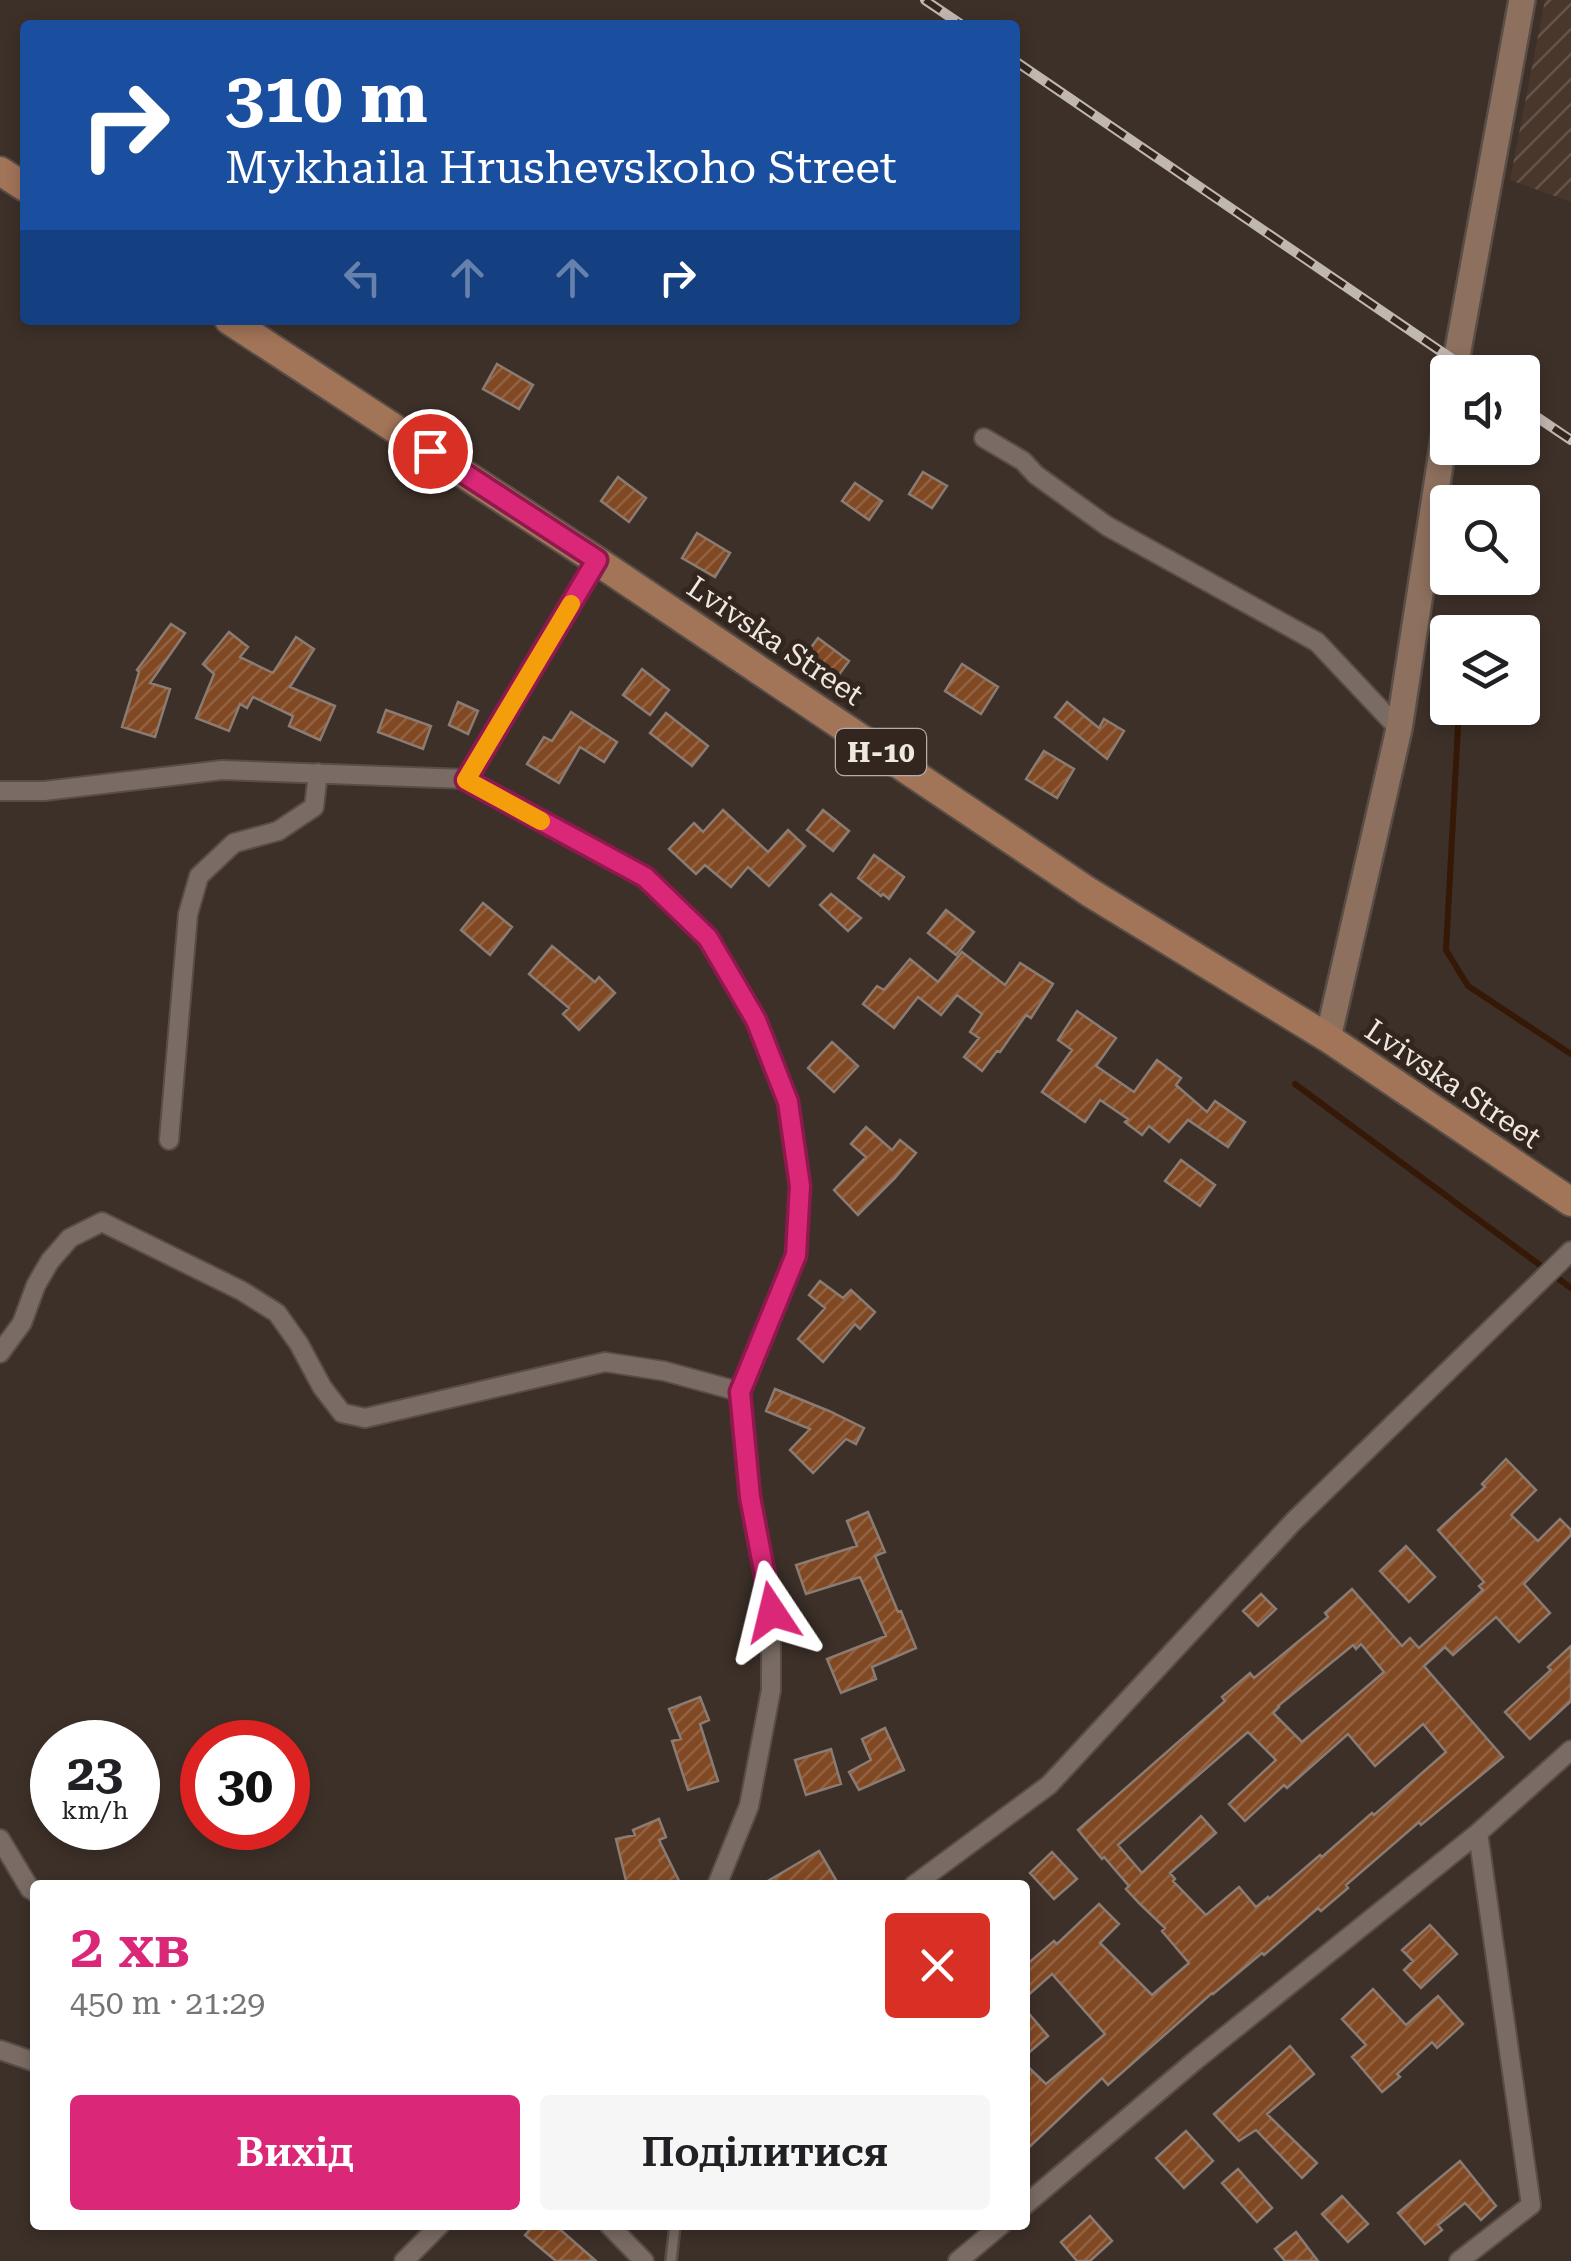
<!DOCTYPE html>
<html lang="uk">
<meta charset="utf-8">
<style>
body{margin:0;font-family:"Roboto Serif",serif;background:#f6f6f6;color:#202124;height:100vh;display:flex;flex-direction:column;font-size:38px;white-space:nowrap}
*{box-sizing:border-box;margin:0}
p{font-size:32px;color:#757577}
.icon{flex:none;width:55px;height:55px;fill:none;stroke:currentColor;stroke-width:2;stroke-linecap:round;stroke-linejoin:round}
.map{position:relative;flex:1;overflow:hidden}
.panel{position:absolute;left:30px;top:1880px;width:1000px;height:350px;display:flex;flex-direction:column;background:#fff;border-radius:10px;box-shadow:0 5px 15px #0003}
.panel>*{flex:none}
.top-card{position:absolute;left:20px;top:20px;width:1000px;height:305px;border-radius:10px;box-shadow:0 5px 15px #0003;background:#1a4fa0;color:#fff;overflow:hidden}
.buttons{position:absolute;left:1430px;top:355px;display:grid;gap:20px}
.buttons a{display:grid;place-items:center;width:110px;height:110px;border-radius:10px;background:#fff;box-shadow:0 5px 15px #0003;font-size:50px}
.speed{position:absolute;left:30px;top:1720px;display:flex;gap:20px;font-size:50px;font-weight:700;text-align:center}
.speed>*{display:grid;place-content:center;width:130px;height:130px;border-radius:50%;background:#fff;box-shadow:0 5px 15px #0003;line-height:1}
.speed small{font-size:25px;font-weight:400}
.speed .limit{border:15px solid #d22;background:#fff;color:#111}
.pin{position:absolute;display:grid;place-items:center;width:85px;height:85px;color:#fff;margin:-42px;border:5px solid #fff;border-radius:50%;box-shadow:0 2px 10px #0007}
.me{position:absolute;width:110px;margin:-55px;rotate:350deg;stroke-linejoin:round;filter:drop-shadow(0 0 8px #0008)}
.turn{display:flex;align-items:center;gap:35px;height:210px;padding:0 40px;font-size:45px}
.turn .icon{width:130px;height:130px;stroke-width:2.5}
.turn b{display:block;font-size:70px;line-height:85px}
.lanes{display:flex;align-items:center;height:95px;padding:0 40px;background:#0003;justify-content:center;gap:50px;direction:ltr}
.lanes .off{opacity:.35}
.round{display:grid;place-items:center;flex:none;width:105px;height:105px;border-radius:10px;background:#f6f6f6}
.overview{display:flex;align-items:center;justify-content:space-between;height:170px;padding:0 40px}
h1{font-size:60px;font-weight:600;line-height:75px;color:#db2777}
.primary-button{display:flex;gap:20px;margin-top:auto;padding:20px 40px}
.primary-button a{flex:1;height:115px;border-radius:10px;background:#db2777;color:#fff;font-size:40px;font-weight:600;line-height:115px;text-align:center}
.primary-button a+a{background:#f6f6f6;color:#202124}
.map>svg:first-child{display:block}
.industrial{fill:url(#industrial-furrows)}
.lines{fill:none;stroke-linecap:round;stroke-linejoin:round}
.stream{stroke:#351805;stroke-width:6}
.building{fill:url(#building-hatch);stroke:#8b7c73;stroke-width:2.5;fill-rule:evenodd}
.lane-casing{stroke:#584e47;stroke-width:14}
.street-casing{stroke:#584e47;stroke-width:22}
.secondary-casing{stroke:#584e47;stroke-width:30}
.primary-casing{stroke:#584e47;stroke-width:32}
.lane{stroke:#7a6c64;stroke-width:9}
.street{stroke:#7a6c64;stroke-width:18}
.secondary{stroke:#8e705e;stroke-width:25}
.primary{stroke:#a27458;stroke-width:28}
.rail-casing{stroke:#c0b7b1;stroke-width:10}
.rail{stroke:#32261f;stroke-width:6;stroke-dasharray:19;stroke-linecap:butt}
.route-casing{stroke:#8e194d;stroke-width:25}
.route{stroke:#db2777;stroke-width:18}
.slow{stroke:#f59e0b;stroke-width:18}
.labels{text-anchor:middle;stroke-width:10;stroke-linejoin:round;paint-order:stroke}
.shield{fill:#32261f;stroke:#b6ada8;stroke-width:2.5}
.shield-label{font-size:28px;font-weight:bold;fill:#efe7e2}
.street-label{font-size:30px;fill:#efe7e2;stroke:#32261f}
</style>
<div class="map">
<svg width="1571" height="2261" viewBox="0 0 1571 2261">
<defs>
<pattern id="industrial-furrows" width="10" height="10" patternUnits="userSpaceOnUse" patternTransform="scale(2.5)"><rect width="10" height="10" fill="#49372c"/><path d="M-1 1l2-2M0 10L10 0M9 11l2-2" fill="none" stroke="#64544a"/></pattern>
<pattern id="building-hatch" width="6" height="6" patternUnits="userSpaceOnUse" patternTransform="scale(2.5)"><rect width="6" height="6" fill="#804823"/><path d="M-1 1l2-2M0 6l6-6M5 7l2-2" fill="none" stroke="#926243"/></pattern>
</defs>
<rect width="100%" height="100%" fill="#3d3029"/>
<path class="industrial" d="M1545,0H1571V202L1510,180Z"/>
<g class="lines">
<path class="stream" d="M1459,708L1446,950L1468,986L1571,1054
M1295,1084L1571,1288"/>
</g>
<path class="building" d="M497,364L533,385L519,409L483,389Z
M923,472L947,486L932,508L909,494Z
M618,477L646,498L629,522L601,501Z
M855,483L882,501L869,520L842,501Z
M697,533L730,553L715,577L682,558Z
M171,624L185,633L150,683L170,689L155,737L122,727L139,672L137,670Z
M229,632L248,647L240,657L273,673L296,637L314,649L290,687L335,706L320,740L289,726L293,716L253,697L247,708L240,704L229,731L196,718L214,674L203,664Z
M818,638L849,661L835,680L804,657Z
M962,664L998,687L981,714L945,691Z
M642,669L669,690L650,715L623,695Z
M458,702L478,711L468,734L449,725Z
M1067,702L1099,728L1104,719L1124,731L1107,759L1055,717Z
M386,710L431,726L423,749L378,732Z
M571,712L617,742L604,762L580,747L559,783L527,764L544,737L552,741Z
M666,713L708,746L692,766L650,733Z
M1044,751L1074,769L1057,798L1026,779Z
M723,810L768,852L788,830L805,846L769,886L748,867L731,887L705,865L696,874L669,849L694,823L703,832Z
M823,810L849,831L833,851L807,830Z
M874,855L904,877L889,899L883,894L881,896L858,878Z
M831,894L861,918L848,931L820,905Z
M483,903L512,927L490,955L461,930Z
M946,910L974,932L956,955L928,933Z
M552,946L595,982L599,977L615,993L579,1030L563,1014L569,1008L529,974Z
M962,952L1005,985L1020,963L1053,984L1031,1018L1026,1015L1000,1052L997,1051L982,1071L964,1057L979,1038L970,1032L982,1014L957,995L941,1015L918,997L894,1028L863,1004L877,986L884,990L910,959L938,982Z
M1077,1011L1116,1038L1096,1066L1134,1092L1157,1060L1181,1078L1176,1085L1207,1112L1215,1101L1245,1122L1228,1147L1188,1120L1169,1142L1149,1126L1142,1135L1125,1122L1128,1119L1100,1100L1085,1122L1042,1092L1072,1050L1058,1040Z
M832,1042L858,1066L834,1092L808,1068Z
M866,1127L892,1150L900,1140L916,1153L895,1178L858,1215L834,1190L866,1157L851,1144Z
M1181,1160L1215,1185L1200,1206L1165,1181Z
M820,1281L843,1298L851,1290L875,1312L860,1329L855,1324L823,1362L798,1339L825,1308L809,1295Z
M775,1389L829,1411L864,1428L856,1444L846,1439L813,1473L790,1450L810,1429L766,1411Z
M1506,1459L1536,1490L1511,1515L1538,1541L1560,1519L1571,1530V1535L1524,1584L1550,1613L1519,1642L1496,1617L1453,1655L1445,1647L1424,1666L1503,1757L1421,1825L1419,1822L1346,1885L1348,1888L1321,1911L1318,1908L1264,1955L1262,1953L1213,1994L1212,1993L1108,2085L1102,2078L1025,2151V2064L1046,2084L1105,2034L1052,1974L1025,1998V1966L1054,1941L1057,1944L1099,1904L1119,1924L1100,1943L1152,1995L1189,1963L1162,1931L1165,1928L1140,1904L1126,1889L1129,1886L1104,1857L1102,1859L1078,1830L1225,1701L1222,1697L1250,1673L1254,1678L1328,1617L1325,1613L1352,1589L1402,1646L1410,1638L1419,1648L1483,1590L1479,1586L1484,1582L1438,1530L1485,1487L1482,1484ZM1361,1644L1384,1672L1302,1742L1273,1713L1279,1707L1278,1706L1353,1645L1356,1649ZM1423,1724L1446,1752L1374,1815L1372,1813L1322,1857L1320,1855L1269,1899L1268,1897L1256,1907L1239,1887L1206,1915L1173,1881L1175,1879L1170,1873L1216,1833L1201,1816L1142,1873L1118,1845L1248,1732L1276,1760L1229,1804L1245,1821L1284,1785L1287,1788L1348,1734L1375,1766Z
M868,1512L885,1552L875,1556L898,1612L901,1611L916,1648L872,1667L876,1679L841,1693L827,1659L886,1636L860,1577L806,1594L796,1565L857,1546L847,1521Z
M1406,1546L1435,1577L1409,1602L1380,1571Z
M1261,1594L1276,1609L1258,1626L1243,1611Z
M1571,1646V1701L1530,1739L1505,1712L1551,1670L1548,1667Z
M700,1697L709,1720L700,1724L718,1781L688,1790L672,1741L681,1739L669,1709Z
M885,1728L904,1770L859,1790L849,1772L871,1760L862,1739Z
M831,1749L841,1784L806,1795L795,1760Z
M659,1819L666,1837L659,1840L681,1885H627L616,1839L635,1835L633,1830Z
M819,1851L839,1885H761Z
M1052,1852L1077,1879L1054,1899L1030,1873Z
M1430,1925L1457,1954L1421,1988L1404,1970L1413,1961L1402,1950Z
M1373,1989L1406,2025L1438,1996L1463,2024L1437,2048L1432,2042L1397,2074L1400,2077L1382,2092L1352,2057L1366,2045L1342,2019Z
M1025,2009L1048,2036L1025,2056Z
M1290,2046L1314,2074L1267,2114L1317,2163L1302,2178L1256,2130L1239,2141L1214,2114Z
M1186,2131L1213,2161L1184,2188L1156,2158Z
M1460,2161L1496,2206L1481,2220L1465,2203L1438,2225L1442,2230L1425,2244L1398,2213Z
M1238,2169L1272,2208L1257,2222L1222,2183Z
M1342,2196L1368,2224L1348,2242L1322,2214Z
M1090,2216L1112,2241L1090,2261H1077L1061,2242Z
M534,2225H555L596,2261H556L525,2235Z
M1296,2232L1318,2261H1285L1275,2249Z"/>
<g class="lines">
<defs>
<path id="lane" d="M671,2261L675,2225"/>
<path id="street" d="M984,438L1023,461L1036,475L1107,526L1317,642L1399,729
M466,779L645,877L708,939L756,1020L787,1103L800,1186L797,1255L759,1342L741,1392V1418L751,1497L771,1613V1690L749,1806L717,1885
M0,791H44L222,770L466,779L597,561
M169,1140L188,914L199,876L234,843L278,831L314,807L318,773
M0,1353L22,1323L36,1285L50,1261L70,1238L102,1222L242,1291L277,1313L299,1344L322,1387L342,1413L365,1418L605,1362L664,1371L741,1392
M0,1839L30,1889L35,1892
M914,1885L1049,1785L1293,1522L1571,1251
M0,2050L35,2062
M1025,2205L1197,2059L1478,1833L1571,1750
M609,2225L644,2261
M404,2261L440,2225
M958,2261L1001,2225
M1459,2261L1531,2205L1478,1833"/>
<path id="secondary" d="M1454,372L1522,0
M1328,1038L1399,729L1448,413"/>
<path id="primary" d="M0,171L25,187
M229,320L597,561L1089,892L1328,1038L1571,1202"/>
</defs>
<use href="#lane" class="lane-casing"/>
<use href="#street" class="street-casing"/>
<use href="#secondary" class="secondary-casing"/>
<use href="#primary" class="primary-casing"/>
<use href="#lane" class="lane"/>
<use href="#street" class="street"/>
<use href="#secondary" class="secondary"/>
<use href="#primary" class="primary"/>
<defs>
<path id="rail" d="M925,0L962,25
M1015,61L1471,372
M1522,407L1571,440"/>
</defs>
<use href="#rail" class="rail-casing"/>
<use href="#rail" class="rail"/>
</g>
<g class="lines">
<defs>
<path id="route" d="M430,451L597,560L466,780L645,877L708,938L756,1020L788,1102L800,1186L796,1255L740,1392L750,1497L772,1612"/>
</defs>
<use href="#route" class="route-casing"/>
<use href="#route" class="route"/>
<path class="slow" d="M541,821L466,780L571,604"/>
</g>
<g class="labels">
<rect class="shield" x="836" y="729" width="90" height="46" rx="8"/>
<g class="shield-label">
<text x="881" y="762">Н-10</text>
</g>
<g class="street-label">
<text transform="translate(775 641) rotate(34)" y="10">Lvivska Street</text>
<text transform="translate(1453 1084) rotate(34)" y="10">Lvivska Street</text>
</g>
</g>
</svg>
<div class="buttons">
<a><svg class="icon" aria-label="sound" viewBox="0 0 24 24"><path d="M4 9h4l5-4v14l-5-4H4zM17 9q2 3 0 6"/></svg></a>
<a><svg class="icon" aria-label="search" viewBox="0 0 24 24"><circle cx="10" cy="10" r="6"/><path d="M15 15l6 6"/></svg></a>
<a><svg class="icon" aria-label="layers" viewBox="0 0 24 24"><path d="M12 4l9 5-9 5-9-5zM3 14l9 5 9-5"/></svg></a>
</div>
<div class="speed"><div>23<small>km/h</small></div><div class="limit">30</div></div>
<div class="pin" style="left:430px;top:451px;background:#d93025"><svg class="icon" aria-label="arrive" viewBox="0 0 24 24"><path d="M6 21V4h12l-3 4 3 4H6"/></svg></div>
<svg class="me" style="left:772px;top:1612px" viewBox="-20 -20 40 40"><path d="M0-17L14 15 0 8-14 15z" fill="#db2777" stroke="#fff" stroke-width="4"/></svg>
<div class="top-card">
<div class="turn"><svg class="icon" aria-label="right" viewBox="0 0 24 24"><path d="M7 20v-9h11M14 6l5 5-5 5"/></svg><div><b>310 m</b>Mykhaila Hrushevskoho Street</div></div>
<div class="lanes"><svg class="icon off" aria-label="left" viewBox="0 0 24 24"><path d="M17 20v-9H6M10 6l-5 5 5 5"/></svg><svg class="icon off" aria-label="ahead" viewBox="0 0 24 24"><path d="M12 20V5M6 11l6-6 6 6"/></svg><svg class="icon off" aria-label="ahead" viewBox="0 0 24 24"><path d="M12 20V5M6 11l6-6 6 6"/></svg><svg class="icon" aria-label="right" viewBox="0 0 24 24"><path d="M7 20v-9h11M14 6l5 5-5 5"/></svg></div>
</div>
<section class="panel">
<div class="overview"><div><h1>2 хв</h1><p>450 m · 21:29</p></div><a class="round" style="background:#d93025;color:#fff"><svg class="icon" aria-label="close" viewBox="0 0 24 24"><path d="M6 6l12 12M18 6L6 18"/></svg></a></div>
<div class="primary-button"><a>Вихід</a><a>Поділитися</a></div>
</section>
</div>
